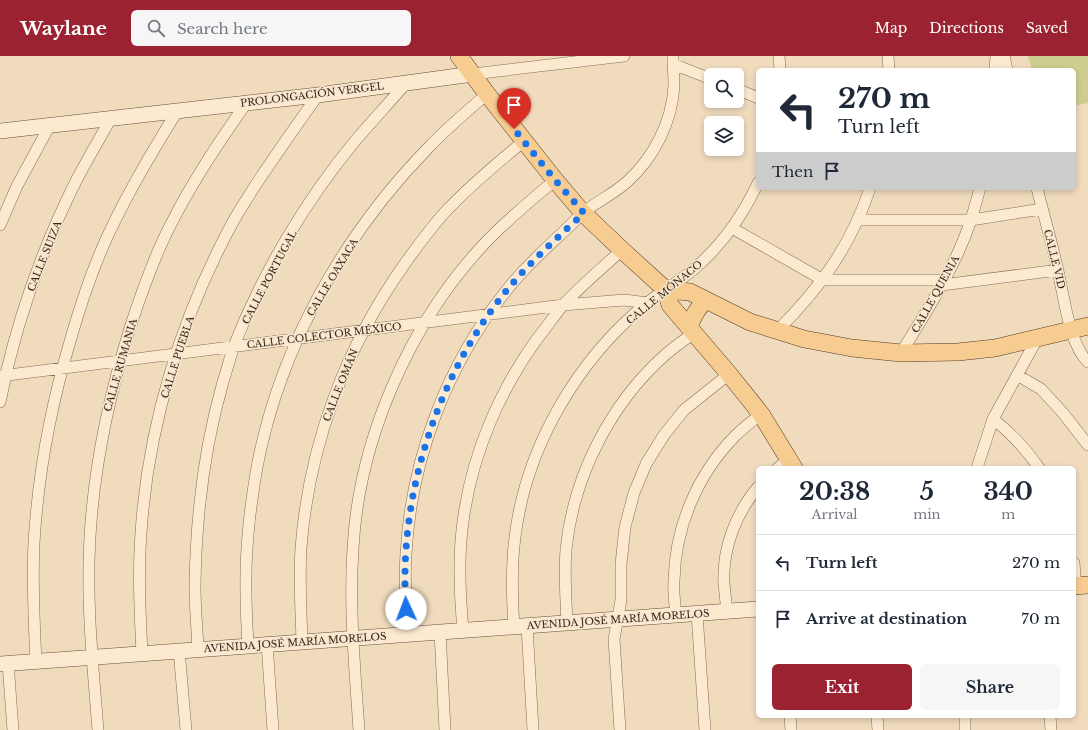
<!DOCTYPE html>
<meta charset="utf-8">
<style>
body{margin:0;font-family:"Libre Baskerville",serif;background:#f6f6f7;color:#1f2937;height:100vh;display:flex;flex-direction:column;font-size:15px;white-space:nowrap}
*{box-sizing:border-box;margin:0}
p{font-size:13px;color:#747a83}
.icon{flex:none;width:22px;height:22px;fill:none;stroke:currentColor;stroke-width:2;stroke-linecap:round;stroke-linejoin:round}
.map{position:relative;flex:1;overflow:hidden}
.side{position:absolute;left:756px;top:410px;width:320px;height:252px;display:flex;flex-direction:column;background:#fff;border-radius:6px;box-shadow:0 2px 6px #0003}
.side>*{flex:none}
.top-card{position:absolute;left:756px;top:12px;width:320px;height:122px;border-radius:6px;box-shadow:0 2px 6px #0003;background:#fff;color:#1f2937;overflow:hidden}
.fabs{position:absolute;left:704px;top:12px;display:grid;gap:8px}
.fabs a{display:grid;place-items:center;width:40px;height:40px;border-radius:6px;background:#fff;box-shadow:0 2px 6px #0003;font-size:20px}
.pin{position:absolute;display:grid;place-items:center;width:34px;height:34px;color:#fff;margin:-41px -17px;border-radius:50% 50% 50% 0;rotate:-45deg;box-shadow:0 0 4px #0007}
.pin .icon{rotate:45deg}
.me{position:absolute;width:44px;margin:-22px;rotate:358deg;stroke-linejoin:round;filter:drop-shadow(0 0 3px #0008)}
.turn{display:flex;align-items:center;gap:14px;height:84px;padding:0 16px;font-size:18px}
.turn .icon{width:52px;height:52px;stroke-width:2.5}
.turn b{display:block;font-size:28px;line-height:34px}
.then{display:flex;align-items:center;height:38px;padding:0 16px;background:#0003;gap:8px;font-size:15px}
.eta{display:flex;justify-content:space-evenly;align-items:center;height:68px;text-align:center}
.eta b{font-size:24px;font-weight:700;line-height:28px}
.cta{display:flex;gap:8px;margin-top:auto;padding:8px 16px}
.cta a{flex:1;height:46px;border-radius:6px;background:#9b2230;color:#fff;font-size:16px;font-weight:700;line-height:46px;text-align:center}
.cta a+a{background:#f6f6f7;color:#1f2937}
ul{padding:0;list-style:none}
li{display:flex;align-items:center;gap:12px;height:56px;padding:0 16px;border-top:1px solid #e0e1e3}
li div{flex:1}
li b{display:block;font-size:15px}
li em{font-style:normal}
header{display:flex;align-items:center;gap:24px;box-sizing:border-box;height:56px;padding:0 20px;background:#9b2230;color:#fff}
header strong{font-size:19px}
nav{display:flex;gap:22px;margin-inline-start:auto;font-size:14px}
.search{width:280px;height:36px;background:#f6f6f7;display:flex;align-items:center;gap:10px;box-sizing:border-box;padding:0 14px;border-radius:6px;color:#747a83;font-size:15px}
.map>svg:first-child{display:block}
.green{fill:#cece91}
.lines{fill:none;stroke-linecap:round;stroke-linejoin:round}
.street-casing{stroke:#896b55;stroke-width:12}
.secondary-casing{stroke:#6a4c39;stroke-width:16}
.primary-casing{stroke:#563a2a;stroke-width:18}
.street{stroke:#fbe9d0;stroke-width:11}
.secondary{stroke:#fbe9d0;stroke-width:15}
.primary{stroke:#f7cc91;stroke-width:17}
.route{stroke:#1a73e8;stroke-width:7;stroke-dasharray:0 12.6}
.labels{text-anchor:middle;stroke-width:3;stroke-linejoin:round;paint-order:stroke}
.street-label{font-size:10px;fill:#37261b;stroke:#f7e6cd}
</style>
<header>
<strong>Waylane</strong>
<div class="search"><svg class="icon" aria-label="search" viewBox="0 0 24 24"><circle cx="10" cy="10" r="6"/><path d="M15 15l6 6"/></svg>Search here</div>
<nav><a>Map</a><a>Directions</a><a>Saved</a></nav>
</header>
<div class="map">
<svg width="1088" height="674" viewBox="0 0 1088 674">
<rect width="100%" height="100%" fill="#f0dbbd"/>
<path class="green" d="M1028,0H1088V47L1074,50V14H1032Z"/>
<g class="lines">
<defs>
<path id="street" d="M779,0L780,14
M888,0L889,14
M1004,0L1007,14
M673,8L711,23
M995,14L996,0
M473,18L624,0
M737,33L758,42
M1037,132C1044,160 1052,187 1058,215C1064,240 1069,288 1088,306
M858,164H971L1042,153
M0,169L17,130L50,69
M732,172L823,224H945
M942,229L1058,214
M777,275C820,232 851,190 870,132
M901,297C927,255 955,212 971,164C974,154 977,143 980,132
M1017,319L1041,333L1063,357L1088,389
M0,320L563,249L624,244L648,247
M0,346C15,269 42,193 77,123C88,102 100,82 111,62
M993,363C1011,377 1026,393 1039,412
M778,412L789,403
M977,412L993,363L1037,283
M1074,507L1076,530
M727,556C726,546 725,537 724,528C722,493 736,457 758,431
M697,558L705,674
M676,559C675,548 673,536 674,525C675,471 697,419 735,380C743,372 752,365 761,358
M567,567C566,542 564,518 566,494C573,421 610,348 665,299C674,291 684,284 694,277
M527,570L533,674
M514,571C512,541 511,511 515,481C526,391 577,304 647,247C662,235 679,226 694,213C721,190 743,159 758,127
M463,574C460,541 458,508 462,474C470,400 501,328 547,270C553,262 558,255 564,248C582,229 602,212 622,194
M440,576L445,674
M408,578C406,551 404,524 406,498C411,403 447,309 506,235C522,214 541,197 560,179C568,172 576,163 584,156C598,145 615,137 628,125C654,101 672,66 674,30C674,20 673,10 673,0
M302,585C301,554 299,523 301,492C309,388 346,290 406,206C419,188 432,170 447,154C471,129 497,107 524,85
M267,588L273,674
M248,589C247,571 246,554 246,536C245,494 250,451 257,411C280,290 344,178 429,91C447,72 467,55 487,38
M198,593C197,572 195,551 195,530C196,461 204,392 223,326C227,314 230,301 234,290C262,218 306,144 355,85C372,65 390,46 407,26
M179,594L186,674
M142,597C140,557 138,517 141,477C148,368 182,259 234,164C240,153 247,143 253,133C274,101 296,70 318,39
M36,605C34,566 32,527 34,487C38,418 51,349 71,282C81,247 93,211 109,177C129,134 153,94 178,54
M8,607L13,674
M790,660L791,674
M877,660L878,674
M965,660V674
M1050,660L1051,674
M98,674C93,610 86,546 90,481C94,410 109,340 130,272C141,238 153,203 170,170C192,126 219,86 247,46
M359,674C355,614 349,553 353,492C359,383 410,266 486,186C507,164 531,144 555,124
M620,674L614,583L621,544V508L625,471L634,437L646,408L664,379L684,354L729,318"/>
<path id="secondary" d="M0,75L318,39L473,18
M0,608L758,553"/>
<path id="primary" d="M459,0L487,38L555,124L583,157L622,194L666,234L670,249L729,318L761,358L794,412
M666,234L690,236L750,266L804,283L852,292L901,297L958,296L995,292L1088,270
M689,271C693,260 697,252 706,244
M1074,530L1088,529"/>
</defs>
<use href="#street" class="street-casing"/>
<use href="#secondary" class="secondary-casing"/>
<use href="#primary" class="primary-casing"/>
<use href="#street" class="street"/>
<use href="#secondary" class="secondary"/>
<use href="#primary" class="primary"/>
</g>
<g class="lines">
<path class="route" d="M406,553C398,442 436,321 507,234C530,206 557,182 584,157L555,124L514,73"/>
</g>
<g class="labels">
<g class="street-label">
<text transform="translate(312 38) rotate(-7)" y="4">PROLONGACIÓN VERGEL</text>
<text transform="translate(44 200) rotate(-68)" y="4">CALLE SUIZA</text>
<text transform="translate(1055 203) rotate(76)" y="4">CALLE VID</text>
<text transform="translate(269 221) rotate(-62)" y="4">CALLE PORTUGAL</text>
<text transform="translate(332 221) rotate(-59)" y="4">CALLE OAXACA</text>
<text transform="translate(664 236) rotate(-39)" y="4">CALLE MÓNACO</text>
<text transform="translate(935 238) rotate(-61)" y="4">CALLE QUENIA</text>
<text transform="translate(324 279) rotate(-7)" y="4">CALLE COLECTOR MÉXICO</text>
<text transform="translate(177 301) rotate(-72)" y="4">CALLE PUEBLA</text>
<text transform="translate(120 309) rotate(-74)" y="4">CALLE RUMANIA</text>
<text transform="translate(340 329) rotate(-68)" y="4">CALLE OMÁN</text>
<text transform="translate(618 563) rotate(-4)" y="4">AVENIDA JOSÉ MARÍA MORELOS</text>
<text transform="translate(295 586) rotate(-4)" y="4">AVENIDA JOSÉ MARÍA MORELOS</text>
</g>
</g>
</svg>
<div class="fabs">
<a><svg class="icon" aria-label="search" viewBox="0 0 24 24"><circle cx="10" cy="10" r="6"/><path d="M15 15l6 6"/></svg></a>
<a><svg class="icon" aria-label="layers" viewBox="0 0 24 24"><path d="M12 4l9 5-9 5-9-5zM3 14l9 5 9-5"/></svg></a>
</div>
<div class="pin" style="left:514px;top:73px;background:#d93025"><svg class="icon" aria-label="arrive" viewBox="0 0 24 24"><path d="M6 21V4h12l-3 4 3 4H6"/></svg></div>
<svg class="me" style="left:406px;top:553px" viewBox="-20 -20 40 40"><circle r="19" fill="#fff"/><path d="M0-13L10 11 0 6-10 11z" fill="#1a73e8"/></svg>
<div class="top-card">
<div class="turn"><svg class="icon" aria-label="left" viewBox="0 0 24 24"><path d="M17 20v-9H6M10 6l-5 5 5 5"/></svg><div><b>270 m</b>Turn left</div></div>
<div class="then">Then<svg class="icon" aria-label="arrive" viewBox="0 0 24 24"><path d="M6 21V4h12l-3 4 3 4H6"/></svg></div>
</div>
<section class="side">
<div class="eta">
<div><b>20:38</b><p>Arrival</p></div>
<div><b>5</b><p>min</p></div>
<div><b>340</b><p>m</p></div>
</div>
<ul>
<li><svg class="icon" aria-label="left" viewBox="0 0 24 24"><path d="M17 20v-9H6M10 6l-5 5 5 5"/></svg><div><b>Turn left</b></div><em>270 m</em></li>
<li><svg class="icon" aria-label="arrive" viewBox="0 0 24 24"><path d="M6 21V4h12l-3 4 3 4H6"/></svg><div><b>Arrive at destination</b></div><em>70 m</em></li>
</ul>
<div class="cta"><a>Exit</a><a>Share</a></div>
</section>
</div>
